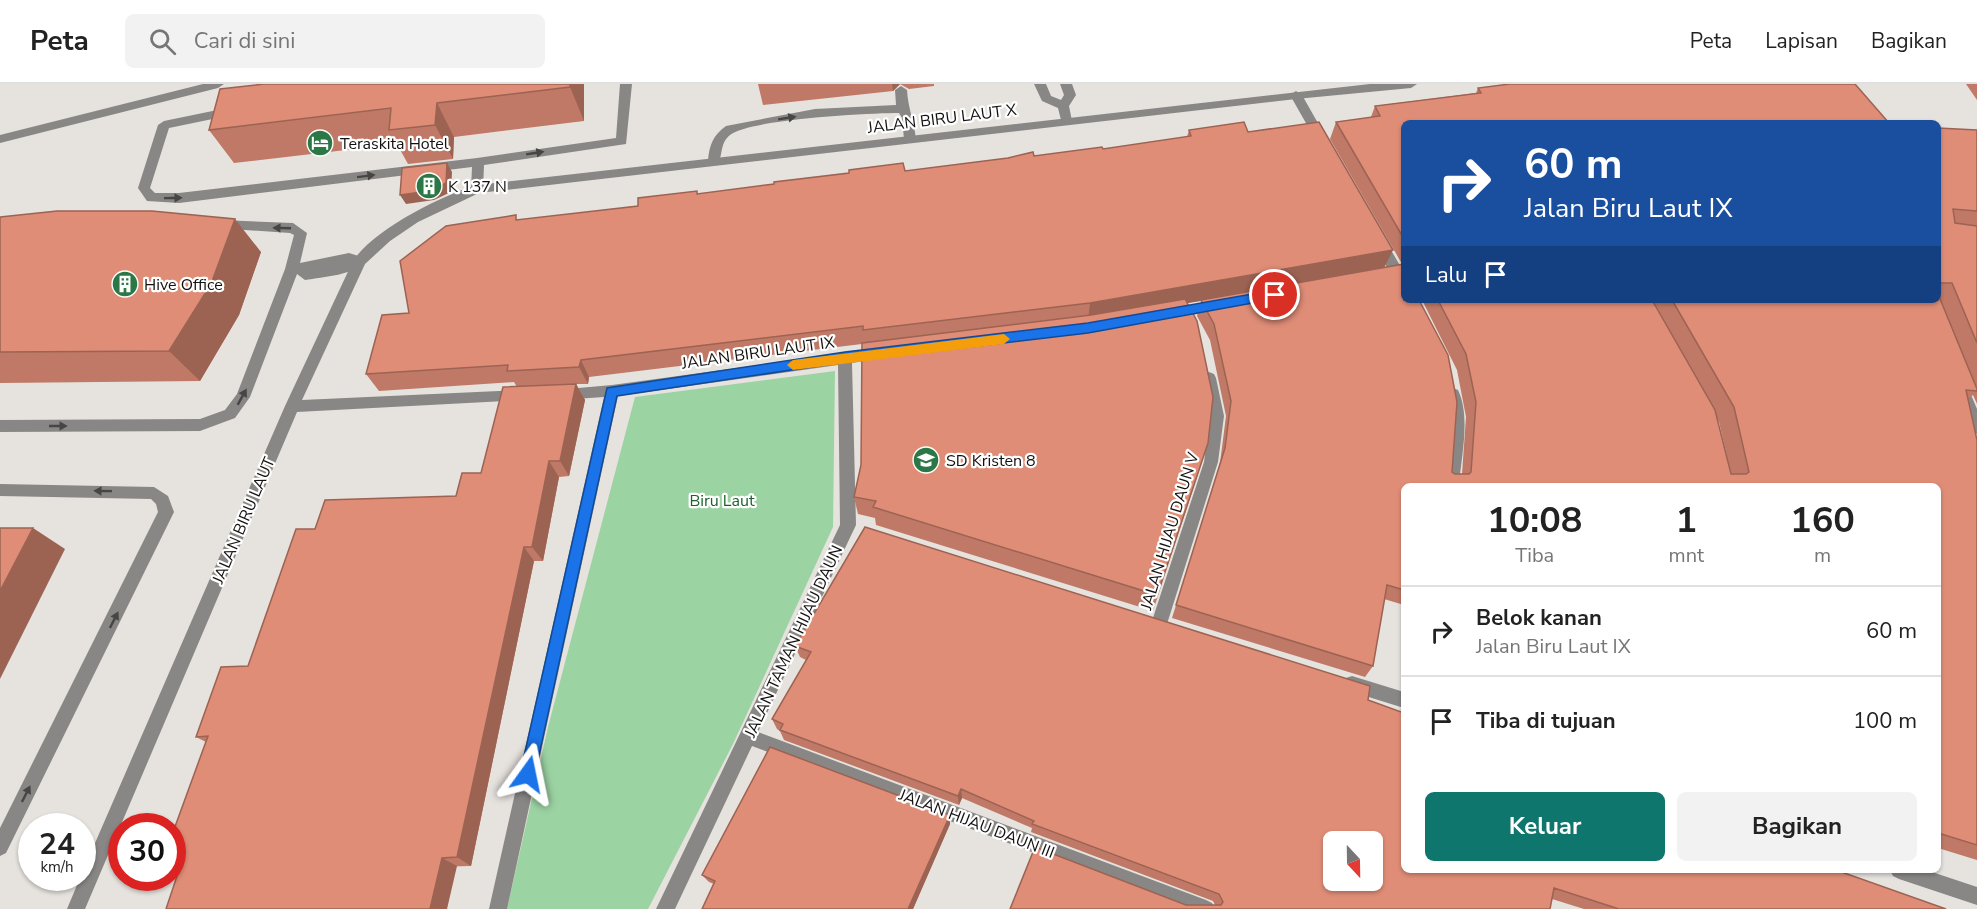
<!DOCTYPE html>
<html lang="id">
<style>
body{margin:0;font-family:"Nunito Sans",sans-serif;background:#f2f2f2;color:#222;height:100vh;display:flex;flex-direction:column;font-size:22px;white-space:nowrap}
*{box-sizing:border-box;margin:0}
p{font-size:20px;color:#767676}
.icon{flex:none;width:33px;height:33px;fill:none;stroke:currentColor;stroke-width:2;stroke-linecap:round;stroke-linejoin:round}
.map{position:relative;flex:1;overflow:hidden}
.details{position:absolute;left:1401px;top:399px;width:540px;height:390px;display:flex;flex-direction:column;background:#fff;border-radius:9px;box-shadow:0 2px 4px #0004}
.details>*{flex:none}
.banner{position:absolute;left:1401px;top:36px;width:540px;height:183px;border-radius:9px;box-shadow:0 2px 4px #0004;background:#1a4fa0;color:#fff;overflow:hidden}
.needle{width:39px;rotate:158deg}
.controls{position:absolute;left:1323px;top:747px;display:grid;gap:12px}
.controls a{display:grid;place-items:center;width:60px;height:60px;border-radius:9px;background:#fff;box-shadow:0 2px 4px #0004;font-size:30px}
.speed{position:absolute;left:18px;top:729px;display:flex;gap:12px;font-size:30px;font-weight:700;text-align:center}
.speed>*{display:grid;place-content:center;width:78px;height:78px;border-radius:50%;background:#fff;box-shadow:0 2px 4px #0004;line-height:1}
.speed small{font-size:15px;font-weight:400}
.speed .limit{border:9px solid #d22;background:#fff;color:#111}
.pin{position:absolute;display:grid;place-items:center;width:51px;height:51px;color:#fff;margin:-26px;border:3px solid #fff;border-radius:50%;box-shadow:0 2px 6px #0007}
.me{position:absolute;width:66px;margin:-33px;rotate:12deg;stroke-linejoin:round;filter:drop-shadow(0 0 4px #0008)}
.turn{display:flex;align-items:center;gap:21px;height:126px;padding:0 24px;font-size:27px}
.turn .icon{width:78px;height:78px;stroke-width:2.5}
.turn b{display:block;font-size:42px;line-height:51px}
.then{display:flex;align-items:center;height:57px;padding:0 24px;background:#0003;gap:12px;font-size:22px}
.eta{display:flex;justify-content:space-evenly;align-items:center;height:102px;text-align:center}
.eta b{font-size:36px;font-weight:700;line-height:42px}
.button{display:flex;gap:12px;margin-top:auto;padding:12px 24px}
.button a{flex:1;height:69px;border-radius:9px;background:#0f766e;color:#fff;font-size:24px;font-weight:700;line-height:69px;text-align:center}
.button a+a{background:#f2f2f2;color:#222}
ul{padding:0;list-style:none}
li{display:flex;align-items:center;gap:18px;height:90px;padding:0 24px;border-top:2px solid #e0e0e0}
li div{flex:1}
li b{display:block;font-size:22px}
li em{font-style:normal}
header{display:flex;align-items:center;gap:36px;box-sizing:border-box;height:84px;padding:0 30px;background:#fff;border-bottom:2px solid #e0e0e0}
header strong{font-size:28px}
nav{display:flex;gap:33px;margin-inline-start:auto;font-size:21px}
.search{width:420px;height:54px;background:#f2f2f2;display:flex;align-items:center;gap:15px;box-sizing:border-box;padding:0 21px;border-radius:9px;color:#767676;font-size:22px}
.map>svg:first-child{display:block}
.green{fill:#9cd3a3}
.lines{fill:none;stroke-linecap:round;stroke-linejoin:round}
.lane{fill:#888785;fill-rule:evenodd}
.street{fill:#888785;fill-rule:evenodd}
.wall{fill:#c07966;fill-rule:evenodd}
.shaded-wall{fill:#9c6353}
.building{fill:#df8d77;stroke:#9c6353;stroke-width:1.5;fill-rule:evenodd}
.oneway{fill:#474645}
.route{fill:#1a73e8;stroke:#114b97;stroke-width:1.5}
.slow{fill:#f59e0b}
.labels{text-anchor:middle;stroke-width:4.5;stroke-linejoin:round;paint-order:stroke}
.street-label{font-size:16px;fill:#121110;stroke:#fff}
.poi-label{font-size:16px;fill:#121110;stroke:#fff;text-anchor:start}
.park-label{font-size:16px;fill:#1c622d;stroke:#fff}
</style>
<header>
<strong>Peta</strong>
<div class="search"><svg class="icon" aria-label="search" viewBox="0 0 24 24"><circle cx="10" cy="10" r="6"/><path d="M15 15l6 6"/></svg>Cari di sini</div>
<nav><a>Peta</a><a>Lapisan</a><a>Bagikan</a></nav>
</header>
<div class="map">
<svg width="1977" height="825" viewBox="0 0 1977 825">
<rect width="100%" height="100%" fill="#e6e2de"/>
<path class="green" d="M835,287L833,443L733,660L648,825H507L548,643L635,313Z"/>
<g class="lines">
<path class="lane" d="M203,0H224L218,4L0,59V51Z
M620,0H632L626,60L484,81L483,105L477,109L471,105L472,83L179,119L147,117L138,104L158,41L164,37L232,23L238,27L232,31L169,44L150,104L155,109H179L477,74L616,54Z
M1034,0H1046L1051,12L1061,16L1064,11L1060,0H1072L1076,11L1069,22L1072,37L1070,40H1062L1058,24L1042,17Z
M901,2L907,6C908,24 914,37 916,55L914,58L910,59L904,55L902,34L899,29C869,29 750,35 730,51C720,59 723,70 718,80L714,81L708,77C709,62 713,51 726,42L815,25L896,21L895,6Z
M1296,7L1302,11L1327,55L1325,58L1321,59L1315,55L1290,11Z
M221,136L293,139L307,149L300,179L349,169L365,174L367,177C355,191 323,193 305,196L297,190L250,313L235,334L200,347L0,348V336L200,335L225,326L237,310L285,185L294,151L290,149L216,144L215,141L216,138Z
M1379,152L1384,154L1402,185L1404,189L1402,193H1392L1373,157Z
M0,400L154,403L168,412L174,428L6,769L0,772V744L158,428L156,420L151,415L0,412Z"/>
<path class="street" d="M1370,0H1417L1411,4L1296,15L479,109L418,138L390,157L365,180L302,316L519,306L524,308L526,312L524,316L297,328L85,825H67L80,794H82V789L285,322L353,177C373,146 442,111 477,101Z
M1218,216L1223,217L1225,221L1223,225L1171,235L1164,230L1171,225Z
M883,264L890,269L888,273L852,279L856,441L758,648L1206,816L1212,819L1215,825H1182L752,662L675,825H656L840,441L838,281L618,312L507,825H489L604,313L561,316L556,314L554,310L556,306L612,301Z
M1209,288L1214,290L1216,294L1224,332L1218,378L1167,540L1165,545L1159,547L1153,545L1151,540L1204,378L1210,332L1202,294L1204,290Z
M1453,304L1458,306C1471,333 1461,373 1459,402H1445L1450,333L1446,310L1448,306Z
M1964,304L1969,306L1977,325V350L1972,348L1957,310L1959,306Z
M1352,592L1404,608V624L1346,606L1344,600L1346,594Z
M1890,786H1926L1977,803V821L1899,795L1893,792Z"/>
</g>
<path class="wall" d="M584,0V37L454,53L453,75L408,80L397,60L234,79L209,46Z
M758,0H934V2L909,5L900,0L893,7L763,21Z
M1510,0L1404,39V216L1452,388L1455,390H1462L1466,333L1457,286L1422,216H1938V44L1977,46V320L1973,311L1968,315L1977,356V776L1938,764V402H1404V521L1384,515L1373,582L1365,593L1172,534L1220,379L1226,332L1210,256L1197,232L1201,217L1187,219L1202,378L1153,527L876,441L875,434L858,430L854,413L861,381L862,260L589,293L588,300H576L585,316L569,392L559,393L543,477H534L471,782L178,789L172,787V751L206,658L196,653L248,582L315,445L456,412L481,389L517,303L514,298L379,307L366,290L409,229L518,136L638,122L698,110L905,87L1034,72L1103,65L1187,53L1189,46L1248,48L1385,183L1402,180L1330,55L1336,38L1371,33L1375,22L1476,9L1478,4ZM1717,335L1719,338L1729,381Z
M1966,0H1977V16Z
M0,133L261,168L239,231L200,297L0,299Z
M795,562L1368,616L1404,786L1946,825H1584L1552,815L1550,825L1186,821H1215L1213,817L1031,748L1032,744L962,714L959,721L784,656L780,647L777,645L772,635L806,576L800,573Z
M950,740L913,825H702L714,800L709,798L702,791Z"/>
<path class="shaded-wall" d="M570,0H584V37L570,3Z
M892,0H900L893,7Z
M437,19L454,53L453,75L435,41Z
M447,79L452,88L451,108L434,116L406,120L400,111Z
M235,135L261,168L239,231L200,297L169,267Z
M1393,166L1384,184L1088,237L1090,219Z
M581,276L589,293L588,300L579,283Z
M576,300L585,316L569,392L560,377Z
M549,377L559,393L543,477L532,463Z
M33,444L65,465L0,595V507Z
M524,463L534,477L471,782L457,773Z
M961,705L962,714L959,721L958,712Z
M950,731V740L913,825H908Z
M442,774L457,782L447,825H430Z"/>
<path class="building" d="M264,0H570V3L437,19L435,41L389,46L391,24L209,46L220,5Z
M1510,0H1855L1889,39H1404V155L1336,38L1380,32L1375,22L1481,9L1478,4Z
M1244,38L1248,48L1319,38L1393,166L1090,219L863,246V242L581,276L579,283L507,287L508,281L366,290L382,231L409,229L400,177L446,142L516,131V136L638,122V114L697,107V110L774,100V98L849,89V86L903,79L905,87L1008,74L1033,68L1034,72L1102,63L1103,65L1191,52L1189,46Z
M1938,44L1977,46V127L1953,125L1955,139L1977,142V259L1952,199H1938Z
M447,79L446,99L429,107L400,111L402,84Z
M57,127H152L235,135L211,200L169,267L0,268V133Z
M1404,180V216H1419L1448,271L1457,318L1452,388L1455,390H1469L1471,388L1476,318L1466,270L1438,216H1652L1715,326L1731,390H1746L1749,388L1734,323L1672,216H1938V210L1977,305V307L1966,306L1977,356V761L1938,749V402H1404V506L1387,501L1373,582L1176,521L1225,364L1231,317L1214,240L1201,216Z
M1185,215L1197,237L1213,313L1208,359L1157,511L873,423L876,417L854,413L861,381L862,259L1091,231Z
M576,300L560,377H549L532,463H524L457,773L442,774L430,825H166L180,783H172V751L208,652L196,653L221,583L248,582L296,445H315L325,416L456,412L462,389H481L503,303Z
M865,443L1370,602L1368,616L1404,629V786H1836L1946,825H1619L1554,804L1550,825H1010L1035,763L1186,821H1221L1223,818L1219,810L1032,740L1034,737L961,705L958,712L780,646L783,640L772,635L811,568L795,562ZM1334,758H1372V796H1334Z
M0,444H33L0,507Z
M770,663L950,731L908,825H702L715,797L702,791Z"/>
<defs><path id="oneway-solid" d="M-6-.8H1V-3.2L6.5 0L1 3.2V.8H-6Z" transform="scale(1.5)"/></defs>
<g class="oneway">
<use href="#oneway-solid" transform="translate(787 34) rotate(-9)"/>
<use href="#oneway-solid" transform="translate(535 69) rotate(-9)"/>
<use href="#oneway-solid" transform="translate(366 92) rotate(-7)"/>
<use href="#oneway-solid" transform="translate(173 114) rotate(-1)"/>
<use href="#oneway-solid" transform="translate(282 144) rotate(-178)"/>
<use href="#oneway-solid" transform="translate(242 313) rotate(-61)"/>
<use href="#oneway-solid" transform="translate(58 342)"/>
<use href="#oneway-solid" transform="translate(103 407) rotate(-179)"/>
<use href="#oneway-solid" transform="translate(114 536) rotate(-63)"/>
<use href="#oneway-solid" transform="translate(26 710) rotate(-63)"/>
</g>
<path class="route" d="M1275,206L1281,211L1275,215L1088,249L845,278L617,312L535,690L533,695L528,698L522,695L520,690L607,304L845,268L1088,239Z"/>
<path class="slow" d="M1004,250L1010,255L1004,260L793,286L787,281L793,276Z"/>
<defs>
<symbol id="hotel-disc" viewBox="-11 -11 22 22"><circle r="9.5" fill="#2c7746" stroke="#fff"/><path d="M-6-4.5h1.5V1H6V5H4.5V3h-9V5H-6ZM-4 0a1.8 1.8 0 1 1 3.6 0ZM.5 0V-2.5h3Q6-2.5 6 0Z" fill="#fff"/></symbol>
<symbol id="building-disc" viewBox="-11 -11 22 22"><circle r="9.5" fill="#2c7746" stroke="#fff"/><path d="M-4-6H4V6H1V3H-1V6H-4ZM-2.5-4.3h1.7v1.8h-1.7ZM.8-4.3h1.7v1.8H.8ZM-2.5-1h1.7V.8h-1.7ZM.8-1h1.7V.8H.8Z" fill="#fff"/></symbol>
<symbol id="school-disc" viewBox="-11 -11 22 22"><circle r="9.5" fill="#2c7746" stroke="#fff"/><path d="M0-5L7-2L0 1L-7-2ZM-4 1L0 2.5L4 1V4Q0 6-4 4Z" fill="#fff"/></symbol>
</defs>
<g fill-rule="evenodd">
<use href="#hotel-disc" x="305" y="44" width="30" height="30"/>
<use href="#building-disc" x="414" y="87" width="30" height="30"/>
<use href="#building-disc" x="110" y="185" width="30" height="30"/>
<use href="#school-disc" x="911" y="361" width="30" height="30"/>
</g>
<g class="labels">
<g class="street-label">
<text transform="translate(942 34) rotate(-7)" y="6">JALAN BIRU LAUT X</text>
<text transform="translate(758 268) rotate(-8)" y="6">JALAN BIRU LAUT IX</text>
<text transform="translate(243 436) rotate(-67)" y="6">JALAN BIRU LAUT</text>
<text transform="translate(1169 447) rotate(-73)" y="6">JALAN HIJAU DAUN V</text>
<text transform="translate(793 557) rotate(-65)" y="6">JALAN TAMAN HIJAU DAUN</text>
<text transform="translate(977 739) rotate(21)" y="6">JALAN HIJAU DAUN III</text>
</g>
<g class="poi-label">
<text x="340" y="65">Teraskita Hotel</text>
<text x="448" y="108">K 137 N</text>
<text x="144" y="206">Hive Office</text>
<text x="946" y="382">SD Kristen 8</text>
</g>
<g class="park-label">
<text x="722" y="422">Biru Laut</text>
</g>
</g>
</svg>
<div class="controls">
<a><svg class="needle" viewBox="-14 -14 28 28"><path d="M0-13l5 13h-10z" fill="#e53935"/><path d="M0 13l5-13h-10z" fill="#767676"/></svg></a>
</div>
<div class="speed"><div>24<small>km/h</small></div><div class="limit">30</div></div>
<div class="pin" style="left:1275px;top:211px;background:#d93025"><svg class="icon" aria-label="arrive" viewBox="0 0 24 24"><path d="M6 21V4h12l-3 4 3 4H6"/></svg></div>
<svg class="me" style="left:528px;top:690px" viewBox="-20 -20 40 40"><path d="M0-17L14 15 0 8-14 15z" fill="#1a73e8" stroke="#fff" stroke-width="4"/></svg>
<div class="banner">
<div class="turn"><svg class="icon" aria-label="right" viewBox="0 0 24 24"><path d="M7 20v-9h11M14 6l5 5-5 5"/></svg><div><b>60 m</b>Jalan Biru Laut IX</div></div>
<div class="then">Lalu<svg class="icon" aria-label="arrive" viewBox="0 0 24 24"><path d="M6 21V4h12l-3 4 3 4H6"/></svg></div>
</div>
<section class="details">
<div class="eta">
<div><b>10:08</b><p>Tiba</p></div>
<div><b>1</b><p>mnt</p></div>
<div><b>160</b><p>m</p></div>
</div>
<ul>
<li><svg class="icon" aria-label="right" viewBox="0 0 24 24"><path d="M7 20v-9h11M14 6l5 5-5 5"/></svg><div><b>Belok kanan</b><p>Jalan Biru Laut IX</p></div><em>60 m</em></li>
<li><svg class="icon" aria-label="arrive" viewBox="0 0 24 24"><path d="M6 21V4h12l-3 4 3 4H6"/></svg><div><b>Tiba di tujuan</b></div><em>100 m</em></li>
</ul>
<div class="button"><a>Keluar</a><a>Bagikan</a></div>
</section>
</div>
